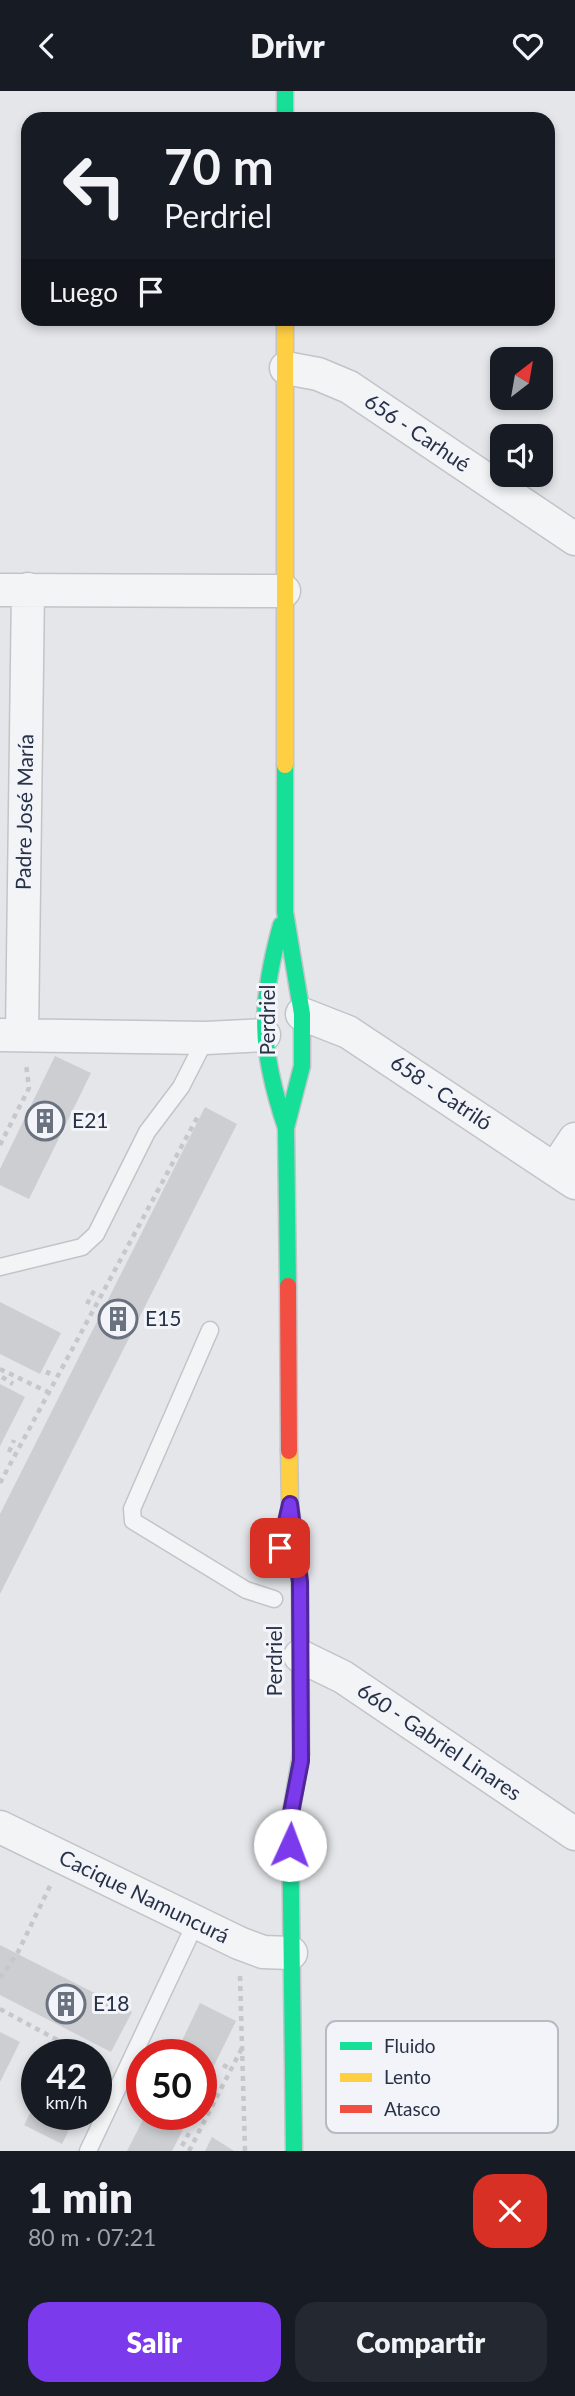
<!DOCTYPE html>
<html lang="es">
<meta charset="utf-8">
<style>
body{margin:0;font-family:Lato,sans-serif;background:#242831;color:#f1f3f6;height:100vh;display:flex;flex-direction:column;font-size:26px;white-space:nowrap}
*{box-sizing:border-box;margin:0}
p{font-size:23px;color:#9ea1a6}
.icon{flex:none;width:38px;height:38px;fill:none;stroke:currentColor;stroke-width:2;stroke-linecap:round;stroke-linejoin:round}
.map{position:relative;height:2060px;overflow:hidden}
.side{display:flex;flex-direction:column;background:#171b24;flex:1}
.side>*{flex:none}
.top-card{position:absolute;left:21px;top:21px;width:534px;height:214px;border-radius:21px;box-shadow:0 4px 10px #0003;background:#171b24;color:#f1f3f6;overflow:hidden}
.needle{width:46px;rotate:31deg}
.controls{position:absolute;left:490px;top:256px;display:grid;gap:14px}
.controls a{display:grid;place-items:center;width:63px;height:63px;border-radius:14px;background:#171b24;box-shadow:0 4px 10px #0003;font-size:35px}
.speed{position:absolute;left:21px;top:1948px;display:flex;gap:14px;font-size:35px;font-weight:700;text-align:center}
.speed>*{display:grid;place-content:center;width:91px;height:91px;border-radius:50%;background:#171b24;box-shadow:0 4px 10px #0003;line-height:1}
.speed small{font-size:18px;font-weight:400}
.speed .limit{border:10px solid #d22;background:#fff;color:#111}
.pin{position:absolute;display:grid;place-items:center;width:60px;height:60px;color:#fff;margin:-30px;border-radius:14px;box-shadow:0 4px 10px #0006}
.me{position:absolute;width:77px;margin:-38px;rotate:2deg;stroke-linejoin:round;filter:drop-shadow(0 0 5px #0008)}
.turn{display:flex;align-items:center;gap:24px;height:147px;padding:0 28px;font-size:32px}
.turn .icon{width:91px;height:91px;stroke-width:2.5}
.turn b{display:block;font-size:49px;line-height:60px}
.then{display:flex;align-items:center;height:66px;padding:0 28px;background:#0003;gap:14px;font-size:26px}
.round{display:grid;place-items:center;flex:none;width:74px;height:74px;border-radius:21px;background:#242831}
.overview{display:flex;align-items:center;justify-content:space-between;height:119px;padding:0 28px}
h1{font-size:42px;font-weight:800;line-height:52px}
.button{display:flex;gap:14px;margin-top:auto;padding:14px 28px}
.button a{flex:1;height:80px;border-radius:21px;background:#7c3aed;color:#fff;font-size:28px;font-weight:800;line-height:80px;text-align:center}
.button a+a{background:#242831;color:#f1f3f6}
header{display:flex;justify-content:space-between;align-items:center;height:91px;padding:0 28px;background:#171b24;font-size:32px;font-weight:800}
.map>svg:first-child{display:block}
.building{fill:#ccced2}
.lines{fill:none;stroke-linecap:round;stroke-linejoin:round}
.lane-casing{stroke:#c2c4c8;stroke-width:19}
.street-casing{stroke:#c2c4c8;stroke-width:35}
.fast-casing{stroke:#c2c4c8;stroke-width:19}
.slow-casing{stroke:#c2c4c8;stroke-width:19}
.jam-casing{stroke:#c2c4c8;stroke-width:19}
.path{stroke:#c5c7cc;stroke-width:4.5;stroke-dasharray:5 5;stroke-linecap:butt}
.lane{stroke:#f3f4f6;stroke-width:16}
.street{stroke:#f3f4f6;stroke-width:32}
.fast{stroke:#16e098;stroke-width:16}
.slow{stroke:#ffcf43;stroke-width:16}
.jam{stroke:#f24e42;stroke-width:16}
.route-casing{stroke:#51269a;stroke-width:18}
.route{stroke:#7c3aed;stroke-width:12}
.labels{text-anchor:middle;stroke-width:6;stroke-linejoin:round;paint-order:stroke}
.street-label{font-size:21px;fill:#283246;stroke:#f2f4f9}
.poi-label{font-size:21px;fill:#283246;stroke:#f2f4f9;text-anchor:start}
.key{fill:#f2f4f9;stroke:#b5bac3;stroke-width:2}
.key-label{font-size:19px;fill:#283246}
</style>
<header><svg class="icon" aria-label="back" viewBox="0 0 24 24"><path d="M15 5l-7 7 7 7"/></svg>Drivr<svg class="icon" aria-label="heart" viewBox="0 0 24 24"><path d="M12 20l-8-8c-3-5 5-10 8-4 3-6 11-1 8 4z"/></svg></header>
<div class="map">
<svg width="575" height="2060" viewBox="0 0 575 2060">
<rect width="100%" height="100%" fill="#e4e6ea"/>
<path class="building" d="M55,965L91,982L29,1108L0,1094V1078Z
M205,1016L237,1033L0,1503V1423Z
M0,1211L61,1242L40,1283L0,1263Z
M0,1293L25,1306L0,1355Z
M0,1854L132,1921L111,1961L0,1904Z
M200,1912L236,1930L201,2001V1964H175Z
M0,1941L20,1951L0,1991Z
M37,2009V2023H77L62,2053L24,2034Z
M146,2023H191L172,2060H127Z
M212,2046L234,2060H205Z"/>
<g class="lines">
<defs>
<path id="lane" d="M0,1176L82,1156L96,1143L147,1041L181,996L206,947
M210,1239L132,1418L133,1430L246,1499L274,1508
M88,2060L197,1829"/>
<path id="street" d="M286,277L318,283L349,296L575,448
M0,499L284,500
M302,923L348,941L575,1092
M0,944L206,947L264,944
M22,944L28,498
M555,1078L575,1048
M300,1565L343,1586L575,1743
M0,1736L239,1852L263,1861L291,1862"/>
<path id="fast" d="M285,0V28
M285,674V821L302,923V975L286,1037L288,1195
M281,834C259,914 259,957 286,1037
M294,2060L290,1727L301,1663"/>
<path id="slow" d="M285,228V674
M289,1360L290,1413L300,1491L301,1663"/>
<path id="jam" d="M288,1195L289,1360"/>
</defs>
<use href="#lane" class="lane-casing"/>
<use href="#street" class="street-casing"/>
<use href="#fast" class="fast-casing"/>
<use href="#slow" class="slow-casing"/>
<use href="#jam" class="jam-casing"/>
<path class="path" d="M0,1054L29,997L26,973
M87,1213L95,1198
M0,1278L48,1301
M47,1284L51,1276
M2,1286L13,1293
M9,1361L14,1349
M0,1392L198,1025
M240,1885L245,2060
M0,1887L18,1861L51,1793
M0,1918L85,1964
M223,1974L231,1978
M182,2055L189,2042
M189,2060L243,1955"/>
<use href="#lane" class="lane"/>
<use href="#street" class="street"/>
<use href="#fast" class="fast"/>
<use href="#slow" class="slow"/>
<use href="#jam" class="jam"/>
</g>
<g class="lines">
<defs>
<path id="route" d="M280,1457L290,1413L300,1491L301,1670L290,1727V1754"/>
</defs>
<use href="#route" class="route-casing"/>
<use href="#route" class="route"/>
</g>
<defs>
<symbol id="building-ring" viewBox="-11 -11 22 22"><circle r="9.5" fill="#f2f4f9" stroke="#6a717f" stroke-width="1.5"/><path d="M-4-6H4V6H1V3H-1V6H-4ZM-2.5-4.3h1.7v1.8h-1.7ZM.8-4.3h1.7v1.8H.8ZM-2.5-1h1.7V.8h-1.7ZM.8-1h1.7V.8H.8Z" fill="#6a717f"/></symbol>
</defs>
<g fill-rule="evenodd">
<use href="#building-ring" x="23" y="1008" width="44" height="44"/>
<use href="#building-ring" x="96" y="1206" width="44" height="44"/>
<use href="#building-ring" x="44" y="1891" width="44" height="44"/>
</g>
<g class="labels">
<g class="street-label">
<text transform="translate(417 342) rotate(34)" y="7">656 - Carhué</text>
<text transform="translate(25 721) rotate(-89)" y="7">Padre José María</text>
<text transform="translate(268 929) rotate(-90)" y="7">Perdriel</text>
<text transform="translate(441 1002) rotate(34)" y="7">658 - Catriló</text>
<text transform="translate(275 1570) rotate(-90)" y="7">Perdriel</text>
<text transform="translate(439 1651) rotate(34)" y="7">660 - Gabriel Linares</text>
<text transform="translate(144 1806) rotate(26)" y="7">Cacique Namuncurá</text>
</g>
<g class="poi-label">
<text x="72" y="1037">E21</text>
<text x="145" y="1235">E15</text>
<text x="93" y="1920">E18</text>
</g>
</g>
<rect x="326" y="1930" width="232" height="112" rx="10" class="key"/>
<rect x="340" y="1951" width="32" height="8" fill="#16e098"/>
<rect x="340" y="1982" width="32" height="9" fill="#ffcf43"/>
<rect x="340" y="2014" width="32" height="8" fill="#f24e42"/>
<g class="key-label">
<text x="384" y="1962">Fluido</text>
<text x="384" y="1993">Lento</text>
<text x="384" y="2025">Atasco</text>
</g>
</svg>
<div class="controls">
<a><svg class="needle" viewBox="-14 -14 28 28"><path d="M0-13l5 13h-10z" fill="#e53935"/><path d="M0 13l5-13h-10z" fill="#9ea1a6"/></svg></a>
<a><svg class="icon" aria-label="sound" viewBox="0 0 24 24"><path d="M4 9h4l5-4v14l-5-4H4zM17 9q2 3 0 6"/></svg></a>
</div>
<div class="speed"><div>42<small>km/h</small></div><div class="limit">50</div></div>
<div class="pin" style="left:280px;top:1457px;background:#d93025"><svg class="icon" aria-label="arrive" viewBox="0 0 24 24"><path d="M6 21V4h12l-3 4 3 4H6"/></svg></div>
<svg class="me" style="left:290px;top:1754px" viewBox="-20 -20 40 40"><circle r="19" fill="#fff"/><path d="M0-13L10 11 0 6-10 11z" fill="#7c3aed"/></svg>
<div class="top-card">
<div class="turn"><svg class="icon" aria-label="left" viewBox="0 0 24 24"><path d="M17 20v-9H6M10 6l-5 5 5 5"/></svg><div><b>70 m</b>Perdriel</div></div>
<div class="then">Luego<svg class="icon" aria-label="arrive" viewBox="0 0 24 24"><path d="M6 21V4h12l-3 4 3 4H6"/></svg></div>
</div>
</div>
<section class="side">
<div class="overview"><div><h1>1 min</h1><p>80 m · 07:21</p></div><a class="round" style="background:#d93025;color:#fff"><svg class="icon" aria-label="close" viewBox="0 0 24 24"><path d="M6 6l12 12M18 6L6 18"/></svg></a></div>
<div class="button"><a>Salir</a><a>Compartir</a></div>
</section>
